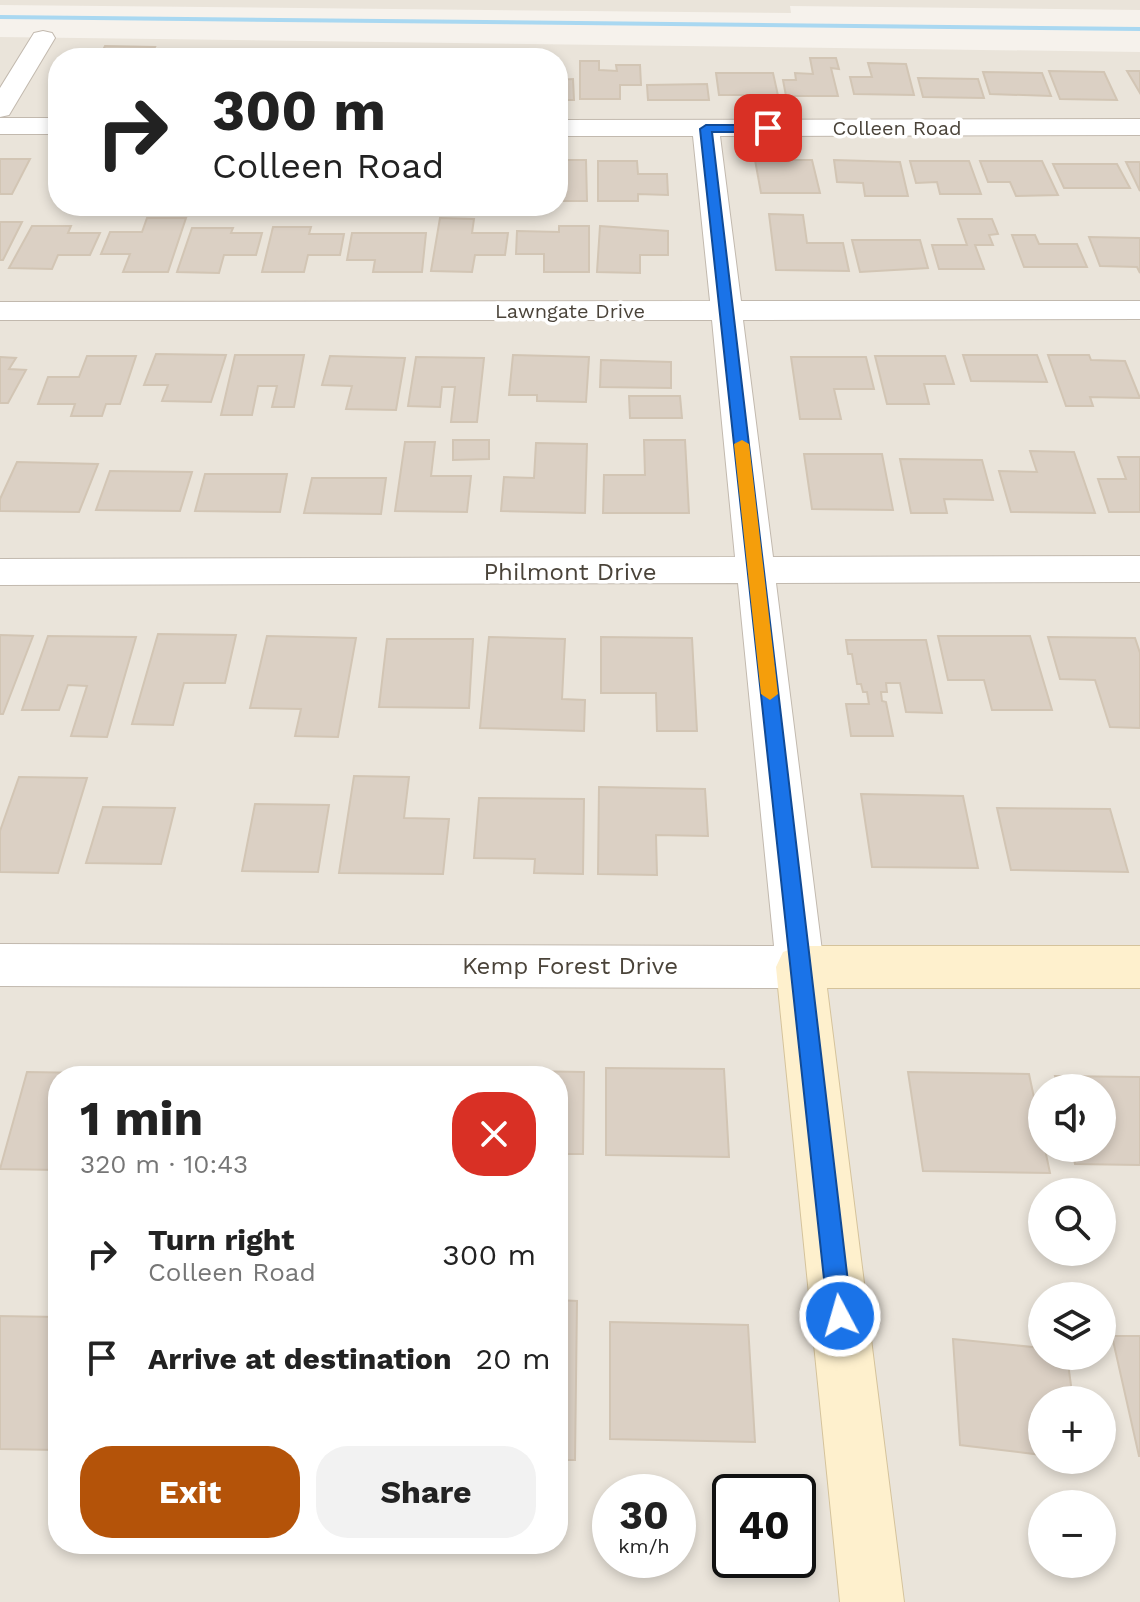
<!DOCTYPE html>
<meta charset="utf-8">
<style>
body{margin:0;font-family:"Work Sans",sans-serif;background:#f2f2f2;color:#222;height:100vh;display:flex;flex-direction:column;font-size:30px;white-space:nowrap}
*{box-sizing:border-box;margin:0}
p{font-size:26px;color:#767676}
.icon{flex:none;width:44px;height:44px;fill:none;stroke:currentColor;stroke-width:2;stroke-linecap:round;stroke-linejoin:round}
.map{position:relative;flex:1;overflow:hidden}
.panel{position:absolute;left:48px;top:1066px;width:520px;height:488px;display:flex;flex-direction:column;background:#fff;border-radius:32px;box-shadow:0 4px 12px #0003}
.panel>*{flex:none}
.banner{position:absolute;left:48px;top:48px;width:520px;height:168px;border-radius:32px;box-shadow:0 4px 12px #0003;background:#fff;color:#222;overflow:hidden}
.buttons{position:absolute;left:1028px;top:1074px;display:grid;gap:16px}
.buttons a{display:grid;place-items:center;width:88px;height:88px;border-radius:50%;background:#fff;box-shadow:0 4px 12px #0003;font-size:40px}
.speed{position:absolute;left:592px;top:1474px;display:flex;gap:16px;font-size:40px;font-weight:700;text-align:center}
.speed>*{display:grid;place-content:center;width:104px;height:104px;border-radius:50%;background:#fff;box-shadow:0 4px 12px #0003;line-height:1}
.speed small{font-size:20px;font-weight:400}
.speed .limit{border:4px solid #111;border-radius:12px;background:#fff;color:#111}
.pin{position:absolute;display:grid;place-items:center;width:68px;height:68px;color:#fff;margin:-34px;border-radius:16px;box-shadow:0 4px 12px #0006}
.me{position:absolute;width:88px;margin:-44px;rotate:354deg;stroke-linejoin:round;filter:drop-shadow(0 0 6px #0008)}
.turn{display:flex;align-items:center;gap:28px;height:168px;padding:0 32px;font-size:36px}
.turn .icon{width:104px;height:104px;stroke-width:2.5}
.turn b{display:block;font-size:56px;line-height:68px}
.round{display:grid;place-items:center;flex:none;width:84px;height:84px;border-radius:32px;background:#f2f2f2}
.overview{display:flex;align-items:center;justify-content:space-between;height:136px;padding:0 32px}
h1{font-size:48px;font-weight:700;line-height:60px}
.cta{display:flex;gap:16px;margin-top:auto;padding:16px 32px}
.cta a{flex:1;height:92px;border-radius:32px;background:#b45309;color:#fff;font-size:32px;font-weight:700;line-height:92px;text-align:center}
.cta a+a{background:#f2f2f2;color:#222}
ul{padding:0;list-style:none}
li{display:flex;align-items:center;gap:24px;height:104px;padding:0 32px}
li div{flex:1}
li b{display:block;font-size:30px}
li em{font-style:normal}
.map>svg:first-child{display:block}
.residential{fill:#eae4da;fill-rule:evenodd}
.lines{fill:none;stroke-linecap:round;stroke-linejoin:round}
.stream{fill:#a9d8f1;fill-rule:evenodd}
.building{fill:#dbd0c4;stroke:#d2c5b4;stroke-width:2}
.street-casing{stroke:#c2b9ae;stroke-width:2}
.secondary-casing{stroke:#d5c39b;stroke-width:2}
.street{fill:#fff;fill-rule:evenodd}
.secondary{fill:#fef0cd;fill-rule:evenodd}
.route{fill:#1a73e8;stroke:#114b97;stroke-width:2}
.slow{fill:#f59e0b}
.labels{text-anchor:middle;stroke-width:7;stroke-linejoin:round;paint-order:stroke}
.far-street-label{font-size:20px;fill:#4a4339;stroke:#fff}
.street-label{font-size:24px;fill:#4a4339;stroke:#fff}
</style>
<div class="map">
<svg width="1140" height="1602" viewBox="0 0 1140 1602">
<rect width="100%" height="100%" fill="#f6f2ec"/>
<path class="residential" d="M0,0H1140V10L790,6L791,13L0,5Z
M0,37L1140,52V1602H0ZM58,58H558V206H58ZM58,1076H558V1544H58ZM1042,1088H1102V1148H1042ZM1042,1192H1102V1252H1042ZM1042,1296H1102V1356H1042ZM1042,1400H1102V1460H1042ZM610,1492H678V1560H610ZM730,1492H798V1560H730ZM1042,1504H1102V1564H1042Z"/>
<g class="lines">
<path class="stream" d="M0,15L1140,27V31L0,19Z"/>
</g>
<path class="building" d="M105,46L155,47L149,58H99Z
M810,58H836L839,69L831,68L838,96H786L783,80H796L795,73L813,74Z
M580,61H599V70L617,71L616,65H640L641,85H620V99H580Z
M868,63L906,64L914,95L854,94L850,77H872Z
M1049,71L1104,72L1117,100L1060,99Z
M1127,71H1140V93Z
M983,72L1042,73L1051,96L990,94Z
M716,73H773L779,100H753L752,95H719Z
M918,78L978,79L984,98L923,97Z
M573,79L574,100H558V80Z
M707,84L709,100H648L647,85Z
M0,159H30L12,194H0Z
M558,160H586L587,201H558Z
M755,160H812L820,193H761Z
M834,160L900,162L908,196H865L863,183L837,182Z
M598,161H637L638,174H667L668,195L638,194V201H598Z
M910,161H969L981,194H940L937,182L916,183Z
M980,161H1042L1058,195L1016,196L1010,182H988Z
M1126,162H1140V191Z
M1053,164H1117L1130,188H1064Z
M769,214L803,215L807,243H843L849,271L776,270Z
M147,218H186L168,272H123L130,254H101L110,232H142Z
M440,218L474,219L472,233H508L505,255H475L472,272L431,271Z
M958,219H992L998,234L989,235L993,245H975L984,269H939L932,245H967Z
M0,222H22L3,260H0Z
M32,226H71L68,233H100L90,255H58L52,269L9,268Z
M559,226H589V272H544V254H516L517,231L559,232Z
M600,226L668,231V255H640V273L597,272Z
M273,227H311L309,234H344L340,255H308L304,272H262Z
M192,228H233L231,233H262L256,255H224L219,273L177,272Z
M352,233H426L422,272H373L375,260H347Z
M1012,235H1035L1039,244H1077L1087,267H1024Z
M1089,237L1140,238V273L1137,267L1100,266Z
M852,240H920L928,268L860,272Z
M156,354L226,355L211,402L162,401L168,385H144Z
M235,355H304L294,407H272L277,386H258L252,415H221Z
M513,355L589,357L586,402L537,401V395H509Z
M963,355H1037L1047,382L971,381Z
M1048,355H1089L1091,360L1125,361L1140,398L1090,397L1093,406H1066Z
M87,356H136L120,404H106L102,416H71L75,404H38L48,377H79Z
M330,356L405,358L396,410L346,409L352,386L322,385Z
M875,356H945L954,384H924L929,404H887Z
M0,357L16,358L9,369L26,370L8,403H0Z
M416,357L484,358L477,422H451L455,387H442L440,407L408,406Z
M791,357H866L874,389H834L841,419H800Z
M601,360L671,362V388L600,387Z
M629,396H680L682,418H630Z
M453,440H489V459L453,460Z
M644,440H685L689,513H603L604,475H645Z
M405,442H435L431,476H471L467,512L395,511Z
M536,443L587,444L585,513L501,511L504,477L534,478Z
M1030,451L1074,452L1095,513L1011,512L999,471L1037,472Z
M804,454H882L893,510L812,509Z
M1118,457H1140V512H1109L1098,479H1126Z
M900,459L982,460L993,500L944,499L947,513H911Z
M17,462L98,464L79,512L0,511V499Z
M110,471L192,472L180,511L96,510Z
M205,474H287L280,512L195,511Z
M312,478H386L381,514L304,513Z
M158,634L236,635L225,683H184L173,725L132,724Z
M0,635L33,636L3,714H0Z
M48,636L136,637L107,737L71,736L87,686L68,685L59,710H22Z
M267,636L356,638L338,737L295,736L301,709L250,708Z
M938,636H1030L1052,710H992L984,680H948Z
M489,637L565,639L562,699L585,700L584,731L480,728Z
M601,637L692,638L697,731H657L656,693H601Z
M1048,637L1135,638L1140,653V728L1110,727L1095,680L1060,679Z
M387,639H473L469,708L379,707Z
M846,640H926L942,713L906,712L900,683H886L887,692H881L882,701L886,702L893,736H851L846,704H869L867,692H863L861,684H857L852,654H848Z
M354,776L409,777L404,818L449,819L443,874L339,873Z
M19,777L87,778L58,873L0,872V831Z
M599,787L705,789L708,836L656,835L657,875L598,874Z
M861,794L963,796L978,868L872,867Z
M479,798L584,799L583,874L534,873L535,859L474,858Z
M255,804L329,805L318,872L242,871Z
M103,807L175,808L161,864L86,863Z
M997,808L1110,809L1128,872L1011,870Z
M606,1068L724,1069L729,1157L606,1155Z
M174,1069L292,1071L291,1076H172Z
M456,1070L584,1072L583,1154H558V1076H455Z
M27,1072L145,1074L144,1076H58V1170L0,1169Z
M908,1072L1029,1074L1050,1173L923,1171Z
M1055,1076L1140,1077V1165L1075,1164L1072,1148H1102V1088H1058Z
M558,1300L577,1301L575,1460H558Z
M0,1316L58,1317V1450L0,1449Z
M610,1322L748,1325L755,1442L610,1439Z
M1112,1336H1140V1456H1139Z
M953,1339L1042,1348V1356H1067L1073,1400H1042V1455L960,1445Z"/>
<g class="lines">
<defs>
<path id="street" d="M43,31L52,33L55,38L9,115L0,117V88L34,33Z
M0,118H58V134H0Z
M1140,119V135L720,136L741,301H1140V319L743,320L773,557L1140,556V582L776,583L824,967L817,982L800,988L0,986V944L774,946L738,583L0,585V559L735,557L712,320H0V302L710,301L693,136H558V120Z"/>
<path id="secondary" d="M800,946H1140V988H827L904,1602H840L776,967L783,952Z"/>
</defs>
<use href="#street" class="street-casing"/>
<use href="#secondary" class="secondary-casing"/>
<use href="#street" class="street"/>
<use href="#secondary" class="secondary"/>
</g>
<path class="route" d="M706,125H768L774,128L768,132H712L852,1316L848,1324L840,1328L832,1324L828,1316L700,129Z"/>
<path class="slow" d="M742,440L749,444L778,694L770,700L761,694L734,444Z"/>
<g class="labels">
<g class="far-street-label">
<text x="897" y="135">Colleen Road</text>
<text x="570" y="318">Lawngate Drive</text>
</g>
<g class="street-label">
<text x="570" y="580">Philmont Drive</text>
<text x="570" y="974">Kemp Forest Drive</text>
</g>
</g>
</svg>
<div class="buttons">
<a><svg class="icon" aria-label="sound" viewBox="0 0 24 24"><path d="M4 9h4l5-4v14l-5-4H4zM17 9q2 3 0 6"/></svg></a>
<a><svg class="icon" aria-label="search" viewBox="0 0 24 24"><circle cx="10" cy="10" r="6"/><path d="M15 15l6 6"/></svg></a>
<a><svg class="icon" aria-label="layers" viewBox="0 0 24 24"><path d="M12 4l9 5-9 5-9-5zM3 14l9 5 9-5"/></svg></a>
<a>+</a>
<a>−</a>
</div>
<div class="speed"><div>30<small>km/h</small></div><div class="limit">40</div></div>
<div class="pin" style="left:768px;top:128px;background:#d93025"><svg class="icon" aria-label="arrive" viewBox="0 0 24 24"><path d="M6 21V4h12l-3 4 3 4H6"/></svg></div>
<svg class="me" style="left:840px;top:1316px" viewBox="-20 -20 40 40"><circle r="17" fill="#1a73e8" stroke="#fff" stroke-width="3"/><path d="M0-11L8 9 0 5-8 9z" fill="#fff"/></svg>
<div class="banner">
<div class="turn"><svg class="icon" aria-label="right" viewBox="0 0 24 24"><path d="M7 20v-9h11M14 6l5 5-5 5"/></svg><div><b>300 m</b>Colleen Road</div></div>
</div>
<section class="panel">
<div class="overview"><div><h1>1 min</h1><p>320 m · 10:43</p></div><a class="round" style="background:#d93025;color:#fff"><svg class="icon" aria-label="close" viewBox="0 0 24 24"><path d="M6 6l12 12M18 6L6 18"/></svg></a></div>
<ul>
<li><svg class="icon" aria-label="right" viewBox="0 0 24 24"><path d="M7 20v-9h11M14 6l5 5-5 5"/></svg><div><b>Turn right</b><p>Colleen Road</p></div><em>300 m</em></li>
<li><svg class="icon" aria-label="arrive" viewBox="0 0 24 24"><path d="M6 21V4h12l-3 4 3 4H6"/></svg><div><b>Arrive at destination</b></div><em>20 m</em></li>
</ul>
<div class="cta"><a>Exit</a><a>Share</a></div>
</section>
</div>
